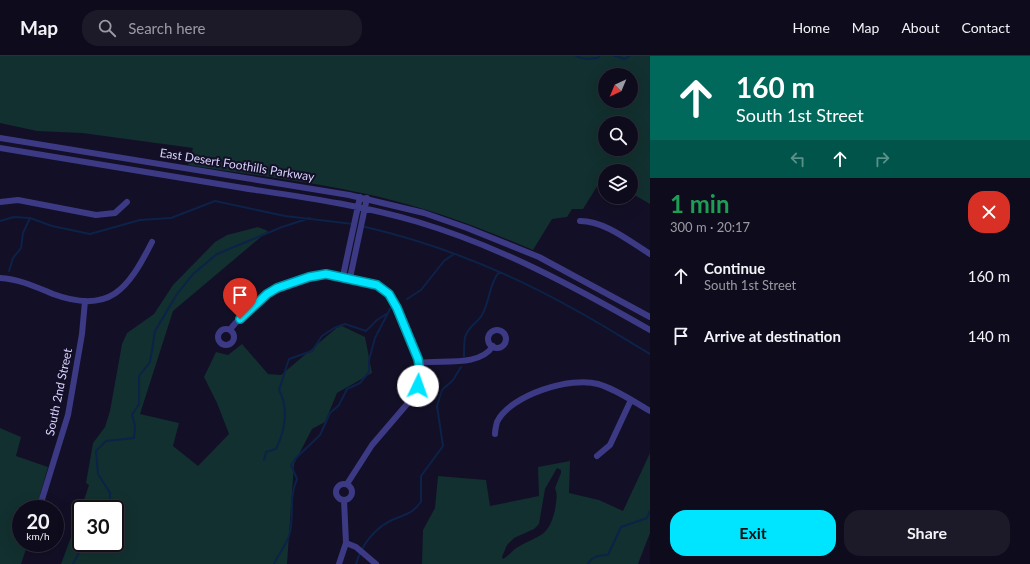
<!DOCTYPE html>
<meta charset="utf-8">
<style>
body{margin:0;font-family:Lato,sans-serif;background:#1c1929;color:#f1f3f6;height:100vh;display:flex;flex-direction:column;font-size:15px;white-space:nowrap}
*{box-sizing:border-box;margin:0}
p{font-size:13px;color:#9b9ba3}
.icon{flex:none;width:22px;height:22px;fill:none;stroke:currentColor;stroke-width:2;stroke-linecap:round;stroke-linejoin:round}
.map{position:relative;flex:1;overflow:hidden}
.side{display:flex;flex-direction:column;background:#0e0b1c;width:380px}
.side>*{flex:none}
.top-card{background:#00695c;color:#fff;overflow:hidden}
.needle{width:26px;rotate:224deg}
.controls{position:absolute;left:598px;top:12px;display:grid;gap:8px}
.controls a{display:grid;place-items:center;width:40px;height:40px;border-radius:50%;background:#0e0b1c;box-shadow:0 4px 16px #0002,0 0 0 1px #2e2b3b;font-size:20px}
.speed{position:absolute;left:12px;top:444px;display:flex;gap:8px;font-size:20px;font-weight:700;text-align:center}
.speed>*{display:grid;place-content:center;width:52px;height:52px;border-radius:50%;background:#0e0b1c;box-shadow:0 4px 16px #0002,0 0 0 1px #2e2b3b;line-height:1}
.speed small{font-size:10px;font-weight:400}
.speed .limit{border:2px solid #111;border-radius:6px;background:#fff;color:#111}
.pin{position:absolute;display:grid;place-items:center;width:34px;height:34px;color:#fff;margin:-41px -17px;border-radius:50% 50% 50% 0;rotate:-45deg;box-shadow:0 0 4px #0007}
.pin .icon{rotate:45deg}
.me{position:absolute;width:44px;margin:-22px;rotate:3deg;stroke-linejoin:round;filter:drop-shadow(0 0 3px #0008)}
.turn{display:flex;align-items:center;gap:14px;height:84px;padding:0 20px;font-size:18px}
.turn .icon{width:52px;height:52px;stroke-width:2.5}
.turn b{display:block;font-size:28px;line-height:34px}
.lanes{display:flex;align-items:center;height:38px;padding:0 20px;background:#0003;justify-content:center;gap:20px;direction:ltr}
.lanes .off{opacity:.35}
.round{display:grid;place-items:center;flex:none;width:42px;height:42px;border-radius:16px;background:#1c1929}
.headline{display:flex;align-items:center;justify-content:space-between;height:68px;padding:0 20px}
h1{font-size:24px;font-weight:700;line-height:30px;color:#1e9e55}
.button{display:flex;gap:8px;margin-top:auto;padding:8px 20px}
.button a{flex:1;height:46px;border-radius:16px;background:#00e5ff;color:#111;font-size:16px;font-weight:700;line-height:46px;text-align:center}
.button a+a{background:#1c1929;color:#f1f3f6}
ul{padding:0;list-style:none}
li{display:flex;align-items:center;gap:12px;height:60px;padding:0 20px}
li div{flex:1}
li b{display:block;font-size:15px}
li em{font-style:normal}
header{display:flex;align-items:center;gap:24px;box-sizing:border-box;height:56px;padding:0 20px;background:#0e0b1c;border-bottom:1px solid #2e2b3b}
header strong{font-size:19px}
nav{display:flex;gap:22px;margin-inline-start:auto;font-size:14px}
.search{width:280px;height:36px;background:#1c1929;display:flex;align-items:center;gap:10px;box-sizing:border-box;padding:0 14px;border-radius:16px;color:#9b9ba3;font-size:15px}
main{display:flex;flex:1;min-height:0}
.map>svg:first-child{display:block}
.green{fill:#12302f;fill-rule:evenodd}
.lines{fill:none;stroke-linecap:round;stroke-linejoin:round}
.stream{stroke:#0c2248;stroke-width:2}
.minor{stroke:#3d3a85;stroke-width:6}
.route-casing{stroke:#0095a6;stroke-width:10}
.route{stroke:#00e5ff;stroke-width:7}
.labels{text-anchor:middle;stroke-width:4;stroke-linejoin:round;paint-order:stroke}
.street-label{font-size:12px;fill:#d9d4ff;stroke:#130f26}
</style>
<header>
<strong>Map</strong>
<div class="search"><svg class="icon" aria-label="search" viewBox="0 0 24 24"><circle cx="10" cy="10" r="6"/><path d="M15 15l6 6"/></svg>Search here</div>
<nav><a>Home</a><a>Map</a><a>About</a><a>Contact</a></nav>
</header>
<main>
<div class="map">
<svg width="650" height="508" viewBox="0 0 650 508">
<rect width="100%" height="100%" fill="#130f26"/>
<path class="green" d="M0,0H650V148L631,137V115H605V122L603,121L583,153H572L567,161L552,163L533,194C488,175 442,157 395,145C327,127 257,120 188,109L193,92L82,77L37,75L0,67ZM605,19H631V45H605ZM605,67H631V93H605Z
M258,171L268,175L173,255L140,358L179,367L173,390L198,410L229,378L217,347L204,321L216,296L228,299L242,288L268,318L281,319L340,269L365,281L372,317L337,337L325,366L312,373L294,408L287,508H61L81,454V487H115V453H81L89,429L86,427L93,387L105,371L110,355L122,288L127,277L154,258L173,229L215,186L227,179Z
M0,372L21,381L16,400L48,411L36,453H21V487H28L21,508H0Z
M650,397V477L638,508H422L423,474L435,452L438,420L486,424L490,450L539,440L538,411L570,405L569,437L599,444L623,455ZM557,412L561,414V417L555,432C558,440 556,445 555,454C548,482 540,478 518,491C512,494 509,500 503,503L502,501L507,489L514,482L534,473L539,468L545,433Z"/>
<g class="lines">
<path class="stream" d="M576,0C583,4 590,3 598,2L599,0
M615,0L625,3L629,0
M0,165L14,161L30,162L52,170L90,178L140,164L171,162L215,145L285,160L353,168
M361,170C437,187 512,218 579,256C603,269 626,284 650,298
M9,215L13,202L21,192L23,177L30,162
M407,243L421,234L444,205L454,198
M464,300C464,294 464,287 465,281C468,271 477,267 482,259C490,245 489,228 499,216
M264,404L266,396L276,393C285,375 289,352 279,334L289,303L312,295L322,280L334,272L345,268L366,275L377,264L388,257
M110,453V437L98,418L96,395L106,385L134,382L135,370L132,359L139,348V320L150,306L155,275L177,238L193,218L217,198L282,171L310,162
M73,508L84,487
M274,508C278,499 286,489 289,480C295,461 288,443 297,423L291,409L295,403L320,379L330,357L339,349L347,333L360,327L369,316V304L375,282L390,253
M356,508C361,490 373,474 390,465C404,458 410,460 421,446V420L443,390L437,350L442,334L453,324L461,311
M588,508C591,500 601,499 608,499L621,471L647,462L650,455"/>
<path class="minor" d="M0,82L349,139L424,157L467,172L539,201L650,261
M0,92C81,105 162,119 243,132C302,141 361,149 418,166C501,191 575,231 650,274
M0,146L18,144L96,159L115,157L127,146
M580,165C605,165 629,185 650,198
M343,220L360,141
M0,222C19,223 36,231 53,238C110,259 128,233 152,186
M350,222L367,142
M218 281a8 8 0 1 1 16 0a8 8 0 1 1-16 0Z
M230,274C235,266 243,260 249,254C268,235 298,218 326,218C336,218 346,221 356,223C372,227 385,231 394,245C407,275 429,309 414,340L372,389L347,428
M488 283a9 9 0 1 1 18 0a9 9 0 1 1-18 0Z
M419,307C440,303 479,312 493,290
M495,378C495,375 496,370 497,366C510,339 571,320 598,328C616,333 634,346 650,355
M597,400L610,389L631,344
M336 436a8 8 0 1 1 16 0a8 8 0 1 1-16 0Z
M39,453L68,359L82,278L85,245
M38,487L41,490
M346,487L356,491L376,508
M339,508L346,487L344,444"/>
</g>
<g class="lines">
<defs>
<path id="route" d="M240,263L267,238L277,232L309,221L326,218L377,229L389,238L397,252L418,303L420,315L418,330"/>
</defs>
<use href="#route" class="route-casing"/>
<use href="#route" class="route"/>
</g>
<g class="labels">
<g class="street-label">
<text transform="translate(237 109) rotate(9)" y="4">East Desert Foothills Parkway</text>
<text transform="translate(59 336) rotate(-78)" y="4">South 2nd Street</text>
</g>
</g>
</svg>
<div class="controls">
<a><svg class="needle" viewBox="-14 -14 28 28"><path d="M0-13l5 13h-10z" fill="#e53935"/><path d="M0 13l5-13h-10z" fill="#9b9ba3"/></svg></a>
<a><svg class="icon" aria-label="search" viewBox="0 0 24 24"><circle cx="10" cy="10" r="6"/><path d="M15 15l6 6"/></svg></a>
<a><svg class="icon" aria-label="layers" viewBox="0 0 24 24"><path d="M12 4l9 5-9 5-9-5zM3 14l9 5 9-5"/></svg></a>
</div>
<div class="speed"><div>20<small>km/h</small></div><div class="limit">30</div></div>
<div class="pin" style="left:240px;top:263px;background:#d93025"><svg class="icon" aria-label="arrive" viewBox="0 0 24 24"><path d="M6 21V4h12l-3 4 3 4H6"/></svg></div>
<svg class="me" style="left:418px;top:330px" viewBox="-20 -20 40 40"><circle r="19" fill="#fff"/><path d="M0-13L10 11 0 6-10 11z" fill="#00e5ff"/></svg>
</div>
<section class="side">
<div class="top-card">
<div class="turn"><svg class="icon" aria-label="ahead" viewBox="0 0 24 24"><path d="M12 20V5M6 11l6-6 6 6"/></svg><div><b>160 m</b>South 1st Street</div></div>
<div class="lanes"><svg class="icon off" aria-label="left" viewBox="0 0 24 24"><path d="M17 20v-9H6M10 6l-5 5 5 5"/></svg><svg class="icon" aria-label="ahead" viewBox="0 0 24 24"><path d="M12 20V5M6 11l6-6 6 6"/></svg><svg class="icon off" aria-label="right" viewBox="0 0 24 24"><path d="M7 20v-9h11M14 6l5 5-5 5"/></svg></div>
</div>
<div class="headline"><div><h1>1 min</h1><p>300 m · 20:17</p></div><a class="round" style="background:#d93025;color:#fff"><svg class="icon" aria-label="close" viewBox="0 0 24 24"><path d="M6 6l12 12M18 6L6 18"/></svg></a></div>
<ul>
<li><svg class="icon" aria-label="ahead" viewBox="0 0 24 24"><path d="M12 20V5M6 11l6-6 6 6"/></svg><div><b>Continue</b><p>South 1st Street</p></div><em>160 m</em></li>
<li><svg class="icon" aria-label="arrive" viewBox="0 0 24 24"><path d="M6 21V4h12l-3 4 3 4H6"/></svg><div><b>Arrive at destination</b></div><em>140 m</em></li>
</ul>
<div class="button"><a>Exit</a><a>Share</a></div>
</section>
</main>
